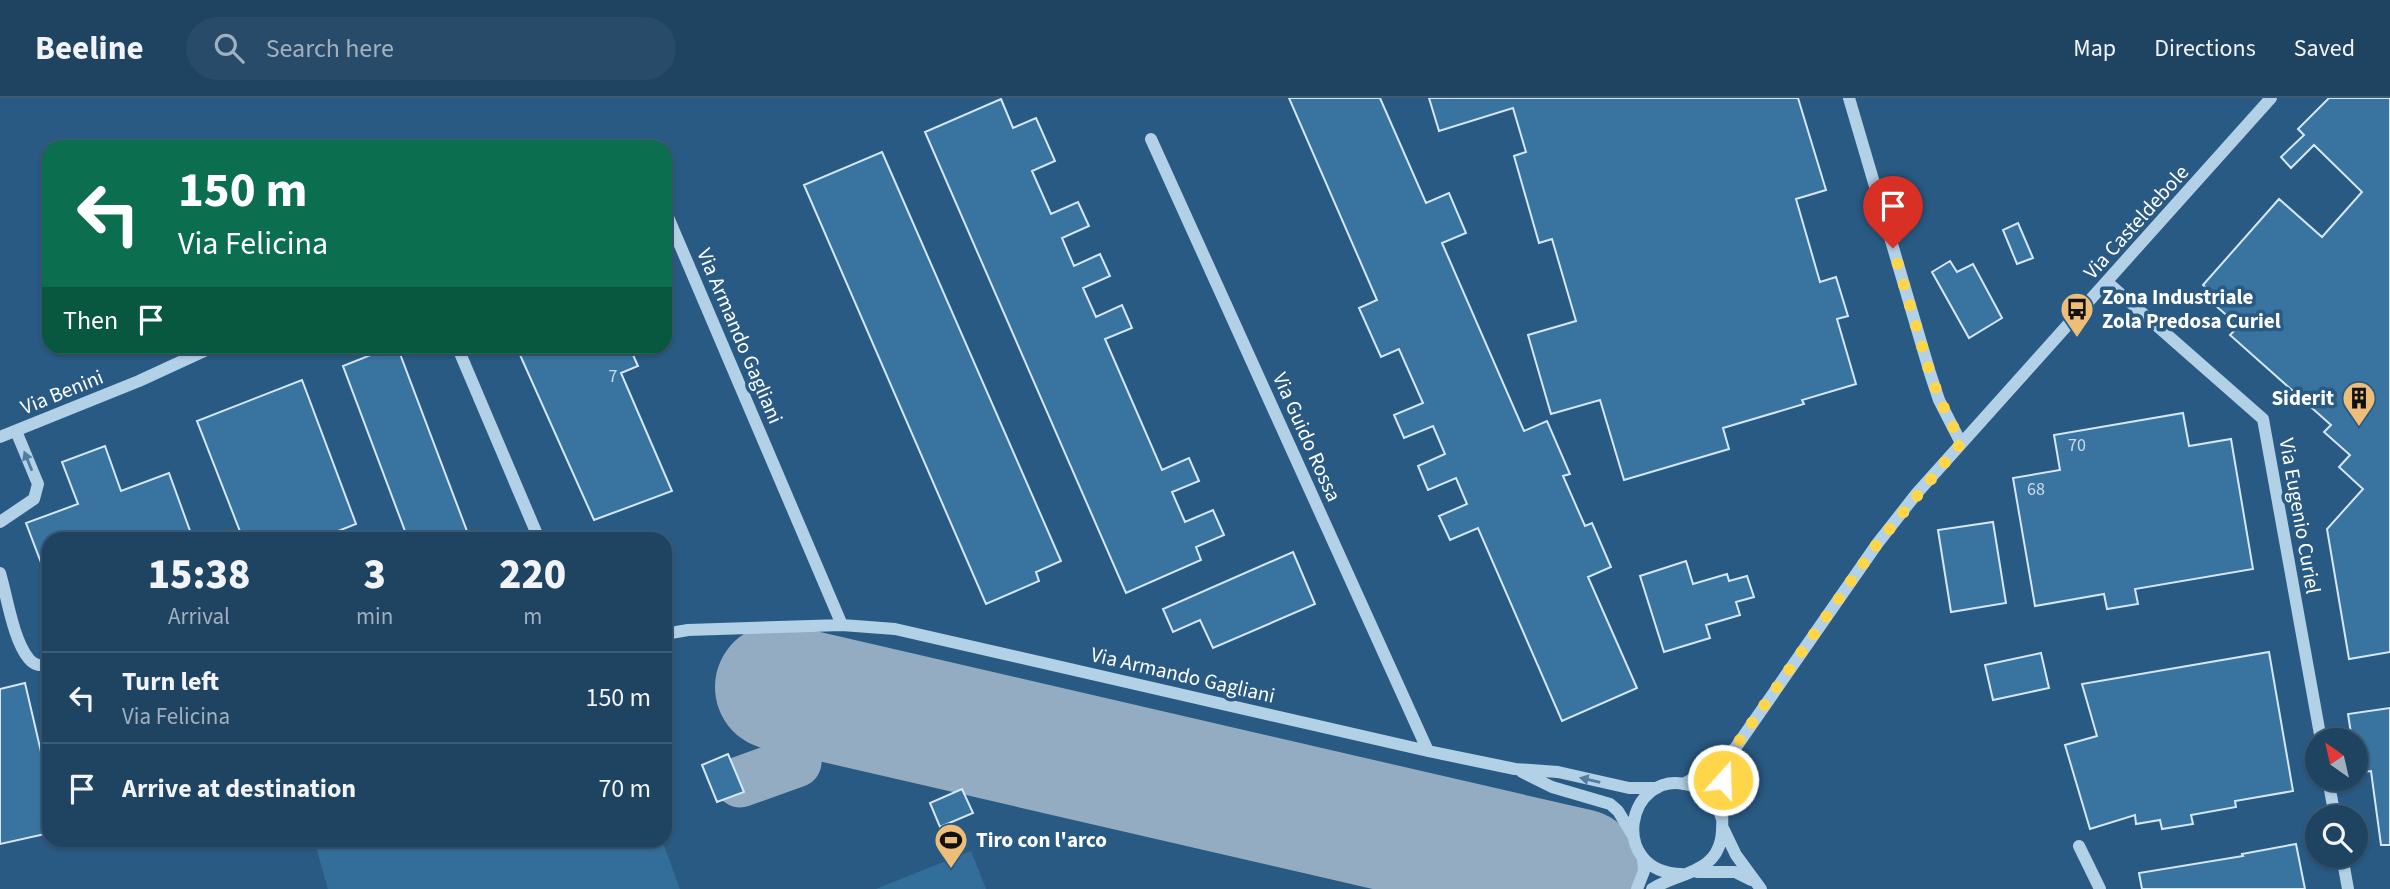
<!DOCTYPE html>
<style>
body{margin:0;font-family:"Source Sans 3",sans-serif;background:#274b68;color:#f1f3f6;height:100vh;display:flex;flex-direction:column;font-size:26px;white-space:nowrap}
*{box-sizing:border-box;margin:0}
p{font-size:23px;color:#a1b0be}
.icon{flex:none;width:38px;height:38px;fill:none;stroke:currentColor;stroke-width:2;stroke-linecap:round;stroke-linejoin:round}
.map{position:relative;flex:1;overflow:hidden}
.side{position:absolute;left:42px;top:434px;width:630px;height:315px;display:flex;flex-direction:column;background:#1f4462;border-radius:21px;box-shadow:0 2px 5px #0004,0 0 0 2px #3c5c77}
.side>*{flex:none}
.hud{position:absolute;left:42px;top:42px;width:630px;height:214px;border-radius:21px;box-shadow:0 2px 5px #0004,0 0 0 2px #3c5c77;background:#0b6e4f;color:#fff;overflow:hidden}
.needle{width:46px;rotate:326deg}
.buttons{position:absolute;left:2305px;top:630px;display:grid;gap:14px}
.buttons a{display:grid;place-items:center;width:63px;height:63px;border-radius:50%;background:#1f4462;box-shadow:0 2px 5px #0004,0 0 0 2px #3c5c77;font-size:35px}
.pin{position:absolute;display:grid;place-items:center;width:60px;height:60px;color:#fff;margin:-72px -30px;border-radius:50% 50% 50% 0;rotate:-45deg;box-shadow:0 0 7px #0007}
.pin .icon{rotate:45deg}
.me{position:absolute;width:77px;margin:-38px;rotate:20deg;stroke-linejoin:round;filter:drop-shadow(0 0 5px #0008)}
.turn{display:flex;align-items:center;gap:24px;height:147px;padding:0 21px;font-size:32px}
.turn .icon{width:91px;height:91px;stroke-width:2.5}
.turn b{display:block;font-size:49px;line-height:60px}
.then{display:flex;align-items:center;height:66px;padding:0 21px;background:#0003;gap:14px;font-size:26px}
.eta{display:flex;justify-content:space-evenly;align-items:center;height:119px;text-align:center}
.eta b{font-size:42px;font-weight:800;line-height:49px}
ul{padding:0;list-style:none}
li{display:flex;align-items:center;gap:21px;height:91px;padding:0 21px;border-top:2px solid #3c5c77}
li div{flex:1}
li b{display:block;font-size:26px}
li em{font-style:normal}
header{display:flex;align-items:center;gap:42px;box-sizing:border-box;height:98px;padding:0 35px;background:#1f4462;border-bottom:2px solid #3c5c77}
header strong{font-size:33px}
nav{display:flex;gap:38px;margin-inline-start:auto;font-size:24px}
.search{width:490px;height:63px;background:#274b68;display:flex;align-items:center;gap:18px;box-sizing:border-box;padding:0 24px;border-radius:38px;color:#a1b0be;font-size:26px}
.map>svg:first-child{display:block}
.green{fill:#336e9a}
.lines{fill:none;stroke-linecap:round;stroke-linejoin:round}
.taxiway{stroke:#94acc1;stroke-width:51}
.runway{stroke:#94acc1;stroke-width:126}
.building{fill:#39739f;stroke:#d5e7f5;stroke-width:2}
.minor{stroke:#b2d0e6;stroke-width:12}
.oneway{fill:#527da1}
.route{stroke:#ffd54a;stroke-width:12;stroke-dasharray:0 21.6}
.labels{text-anchor:middle;stroke-width:7;stroke-linejoin:round;paint-order:stroke}
.number-label{font-size:18px;fill:#cedce7}
.street-label{font-size:21px;fill:#fff;stroke:#295a83}
.poi-label{font-size:21px;font-weight:bold;fill:#fff;stroke:#295a83;text-anchor:start}
</style>
<header>
<strong>Beeline</strong>
<div class="search"><svg class="icon" aria-label="search" viewBox="0 0 24 24"><circle cx="10" cy="10" r="6"/><path d="M15 15l6 6"/></svg>Search here</div>
<nav><a>Map</a><a>Directions</a><a>Saved</a></nav>
</header>
<div class="map">
<svg width="2390" height="791" viewBox="0 0 2390 791">
<rect width="100%" height="100%" fill="#295a83"/>
<path class="green" d="M314,742H662L680,791H328Z
M971,753L986,791H876Z"/>
<g class="lines">
<path class="taxiway" d="M740,684L796,664L805,596"/>
<path class="runway" d="M778,589L1579,774"/>
</g>
<path class="building" d="M1289,0H1380L1426,105L1449,95L1466,135L1442,145L1524,333L1547,323L1570,376L1563,378L1585,428L1592,425L1611,469L1588,479L1637,590L1562,623L1478,430L1450,442L1439,418L1467,406L1456,380L1428,392L1418,368L1445,356L1433,328L1404,340L1394,317L1423,305L1399,251L1381,259L1359,210L1377,202Z
M1429,0H1798L1826,92L1796,101L1820,184L1836,179L1848,218L1837,221L1856,286L1802,302L1804,306L1723,330L1729,351L1624,382L1600,302L1551,316L1528,237L1576,223L1552,141L1539,145L1514,58L1526,54L1513,10L1439,33Z
M2329,0H2390V554L2349,561L2327,431L2363,391L2339,369L2350,357L2324,334L2331,327L2230,237L2239,228L2209,202L2214,197L2203,187L2279,101L2322,139L2362,94L2314,47L2291,70L2281,59L2304,37L2298,31Z
M1001,1L1013,30L1036,20L1055,63L1032,73L1051,116L1078,104L1089,128L1062,140L1074,168L1100,156L1110,178L1083,190L1096,219L1122,207L1132,230L1105,241L1162,372L1189,360L1199,383L1172,394L1185,424L1213,412L1224,437L1196,449L1201,462L1126,495L925,34Z
M882,54L1061,463L1036,474L1039,483L986,506L804,87Z
M2018,125L2033,160L2017,166L2003,132Z
M1950,163L1957,174L1973,166L2002,220L1969,240L1932,174Z
M393,248H397L470,441H408L343,268Z
M516,248H629L638,268L621,275L672,393L594,422Z
M302,282L356,426L318,441H243L197,323Z
M2183,315L2189,348L2231,341L2253,471L2135,491L2138,506L2107,511L2104,496L2035,508L2013,380L2060,372L2054,337Z
M105,348L121,393L169,375L193,441H49L48,483L26,425L78,406L62,364Z
M1993,424L2006,505L1951,514L1938,432Z
M1293,454L1315,506L1213,550L1200,522L1173,534L1163,511Z
M1686,463L1693,486L1727,476L1729,483L1747,478L1754,499L1736,504L1740,517L1706,527L1710,540L1664,554L1640,478Z
M2269,554L2293,693L2235,703L2236,709L2191,717L2193,726L2162,731L2160,722L2136,726L2135,717L2090,731L2065,647L2097,638L2082,586Z
M2041,555L2049,590L1993,602L1985,567Z
M25,585L49,688V718L41,720L45,736L0,746V591Z
M2390,610V747H2381L2371,673L2356,675V642H2352L2348,616Z
M728,656L744,694L717,704L702,667Z
M962,691L973,715L940,729L930,705Z
M2296,746L2305,791H2142L2139,775L2243,758L2242,756Z"/>
<g class="lines">
<path class="minor" d="M1849,0L1930,275L1939,302L1961,345
M1151,41L1428,653
M668,119L842,527
M2107,184L2263,321L2321,642
M457,248L539,441
M0,339L139,283L215,248
M0,424L34,401L38,386L16,333
M0,475C7,498 13,542 29,561C35,568 41,568 49,566
M665,536L688,532L842,527L895,531L1428,653L1515,671L1558,674L1629,690H1657
M1522,674L1552,689L1610,706L1618,713L1632,736
M2328,681L2335,719
M1683,686L1714,670L1736,649L1877,446L1917,395L2271,0
M1723,730L1736,757L1761,791
M2079,748L2100,791
M2342,758L2348,791
M1697,774H1735L1751,782
M1682,776C1607,775 1626,670 1689,687C1706,692 1717,705 1722,721
M1637,791L1644,773L1643,761
M1652,791C1669,780 1692,777 1707,765C1728,748 1721,722 1722,698C1722,683 1727,669 1733,655"/>
</g>
<defs><path id="oneway-solid" d="M-6-.8H1V-3.2L6.5 0L1 3.2V.8H-6Z" transform="scale(1.75)"/></defs>
<g class="oneway">
<use href="#oneway-solid" transform="translate(28 363) rotate(-112)"/>
<use href="#oneway-solid" transform="translate(1590 682) rotate(-167)"/>
</g>
<g class="lines">
<path class="route" d="M1723,682L1735,649L1877,446L1961,345L1940,302L1930,275L1893,150"/>
</g>
<defs>
<symbol id="bus-pin" viewBox="-11 -11 22 30"><path d="M0 17L-7.5 6A9.5 9.5 0 1 1 7.5 6Z" fill="#eebe79" stroke="#295a83"/><path d="M-5-6H5V4H4V6H2V4H-2V6H-4V4H-5ZM-3.5-4V0h7V-4ZM-3.5 1.2v1.5H-2V1.2ZM2 1.2v1.5H3.5V1.2Z" fill="#111"/></symbol>
<symbol id="building-pin" viewBox="-11 -11 22 30"><path d="M0 17L-7.5 6A9.5 9.5 0 1 1 7.5 6Z" fill="#eebe79" stroke="#295a83"/><path d="M-4-6H4V6H1V3H-1V6H-4ZM-2.5-4.3h1.7v1.8h-1.7ZM.8-4.3h1.7v1.8H.8ZM-2.5-1h1.7V.8h-1.7ZM.8-1h1.7V.8H.8Z" fill="#111"/></symbol>
<symbol id="stadium-pin" viewBox="-11 -11 22 30"><path d="M0 17L-7.5 6A9.5 9.5 0 1 1 7.5 6Z" fill="#eebe79" stroke="#295a83"/><path d="M0-5a6.5 5 0 1 0 0 10a6.5 5 0 1 0 0-10ZM-3.5-1.8h7v3.6h-7Z" fill="#111"/></symbol>
</defs>
<g fill-rule="evenodd">
<use href="#bus-pin" x="2058" y="192" width="38" height="52"/>
<use href="#building-pin" x="2340" y="281" width="38" height="52"/>
<use href="#stadium-pin" x="932" y="723" width="38" height="52"/>
</g>
<g class="labels">
<g class="number-label">
<text x="613" y="284">7</text>
<text x="2077" y="353">70</text>
<text x="2036" y="397">68</text>
</g>
<g class="street-label">
<text transform="translate(2136 124) rotate(-48)" y="7">Via Casteldebole</text>
<text transform="translate(740 238) rotate(67)" y="7">Via Armando Gagliani</text>
<text transform="translate(62 294) rotate(-22)" y="7">Via Benini</text>
<text transform="translate(1307 339) rotate(66)" y="7">Via Guido Rossa</text>
<text transform="translate(2300 418) rotate(80)" y="7">Via Eugenio Curiel</text>
<text transform="translate(1183 577) rotate(13)" y="7">Via Armando Gagliani</text>
</g>
<g class="poi-label">
<text x="2102" y="206">Zona Industriale<tspan x="2102" dy="24">Zola Predosa Curiel</tspan></text>
<text x="2334" y="307" text-anchor="end">Siderit</text>
<text x="976" y="749">Tiro con l'arco</text>
</g>
</g>
</svg>
<div class="buttons">
<a><svg class="needle" viewBox="-14 -14 28 28"><path d="M0-13l5 13h-10z" fill="#e53935"/><path d="M0 13l5-13h-10z" fill="#a1b0be"/></svg></a>
<a><svg class="icon" aria-label="search" viewBox="0 0 24 24"><circle cx="10" cy="10" r="6"/><path d="M15 15l6 6"/></svg></a>
</div>
<div class="pin" style="left:1893px;top:150px;background:#d93025"><svg class="icon" aria-label="arrive" viewBox="0 0 24 24"><path d="M6 21V4h12l-3 4 3 4H6"/></svg></div>
<svg class="me" style="left:1723px;top:682px" viewBox="-20 -20 40 40"><circle r="17" fill="#ffd54a" stroke="#fff" stroke-width="3"/><path d="M0-11L8 9 0 5-8 9z" fill="#fff"/></svg>
<div class="hud">
<div class="turn"><svg class="icon" aria-label="left" viewBox="0 0 24 24"><path d="M17 20v-9H6M10 6l-5 5 5 5"/></svg><div><b>150 m</b>Via Felicina</div></div>
<div class="then">Then<svg class="icon" aria-label="arrive" viewBox="0 0 24 24"><path d="M6 21V4h12l-3 4 3 4H6"/></svg></div>
</div>
<section class="side">
<div class="eta">
<div><b>15:38</b><p>Arrival</p></div>
<div><b>3</b><p>min</p></div>
<div><b>220</b><p>m</p></div>
</div>
<ul>
<li><svg class="icon" aria-label="left" viewBox="0 0 24 24"><path d="M17 20v-9H6M10 6l-5 5 5 5"/></svg><div><b>Turn left</b><p>Via Felicina</p></div><em>150 m</em></li>
<li><svg class="icon" aria-label="arrive" viewBox="0 0 24 24"><path d="M6 21V4h12l-3 4 3 4H6"/></svg><div><b>Arrive at destination</b></div><em>70 m</em></li>
</ul>
</section>
</div>
